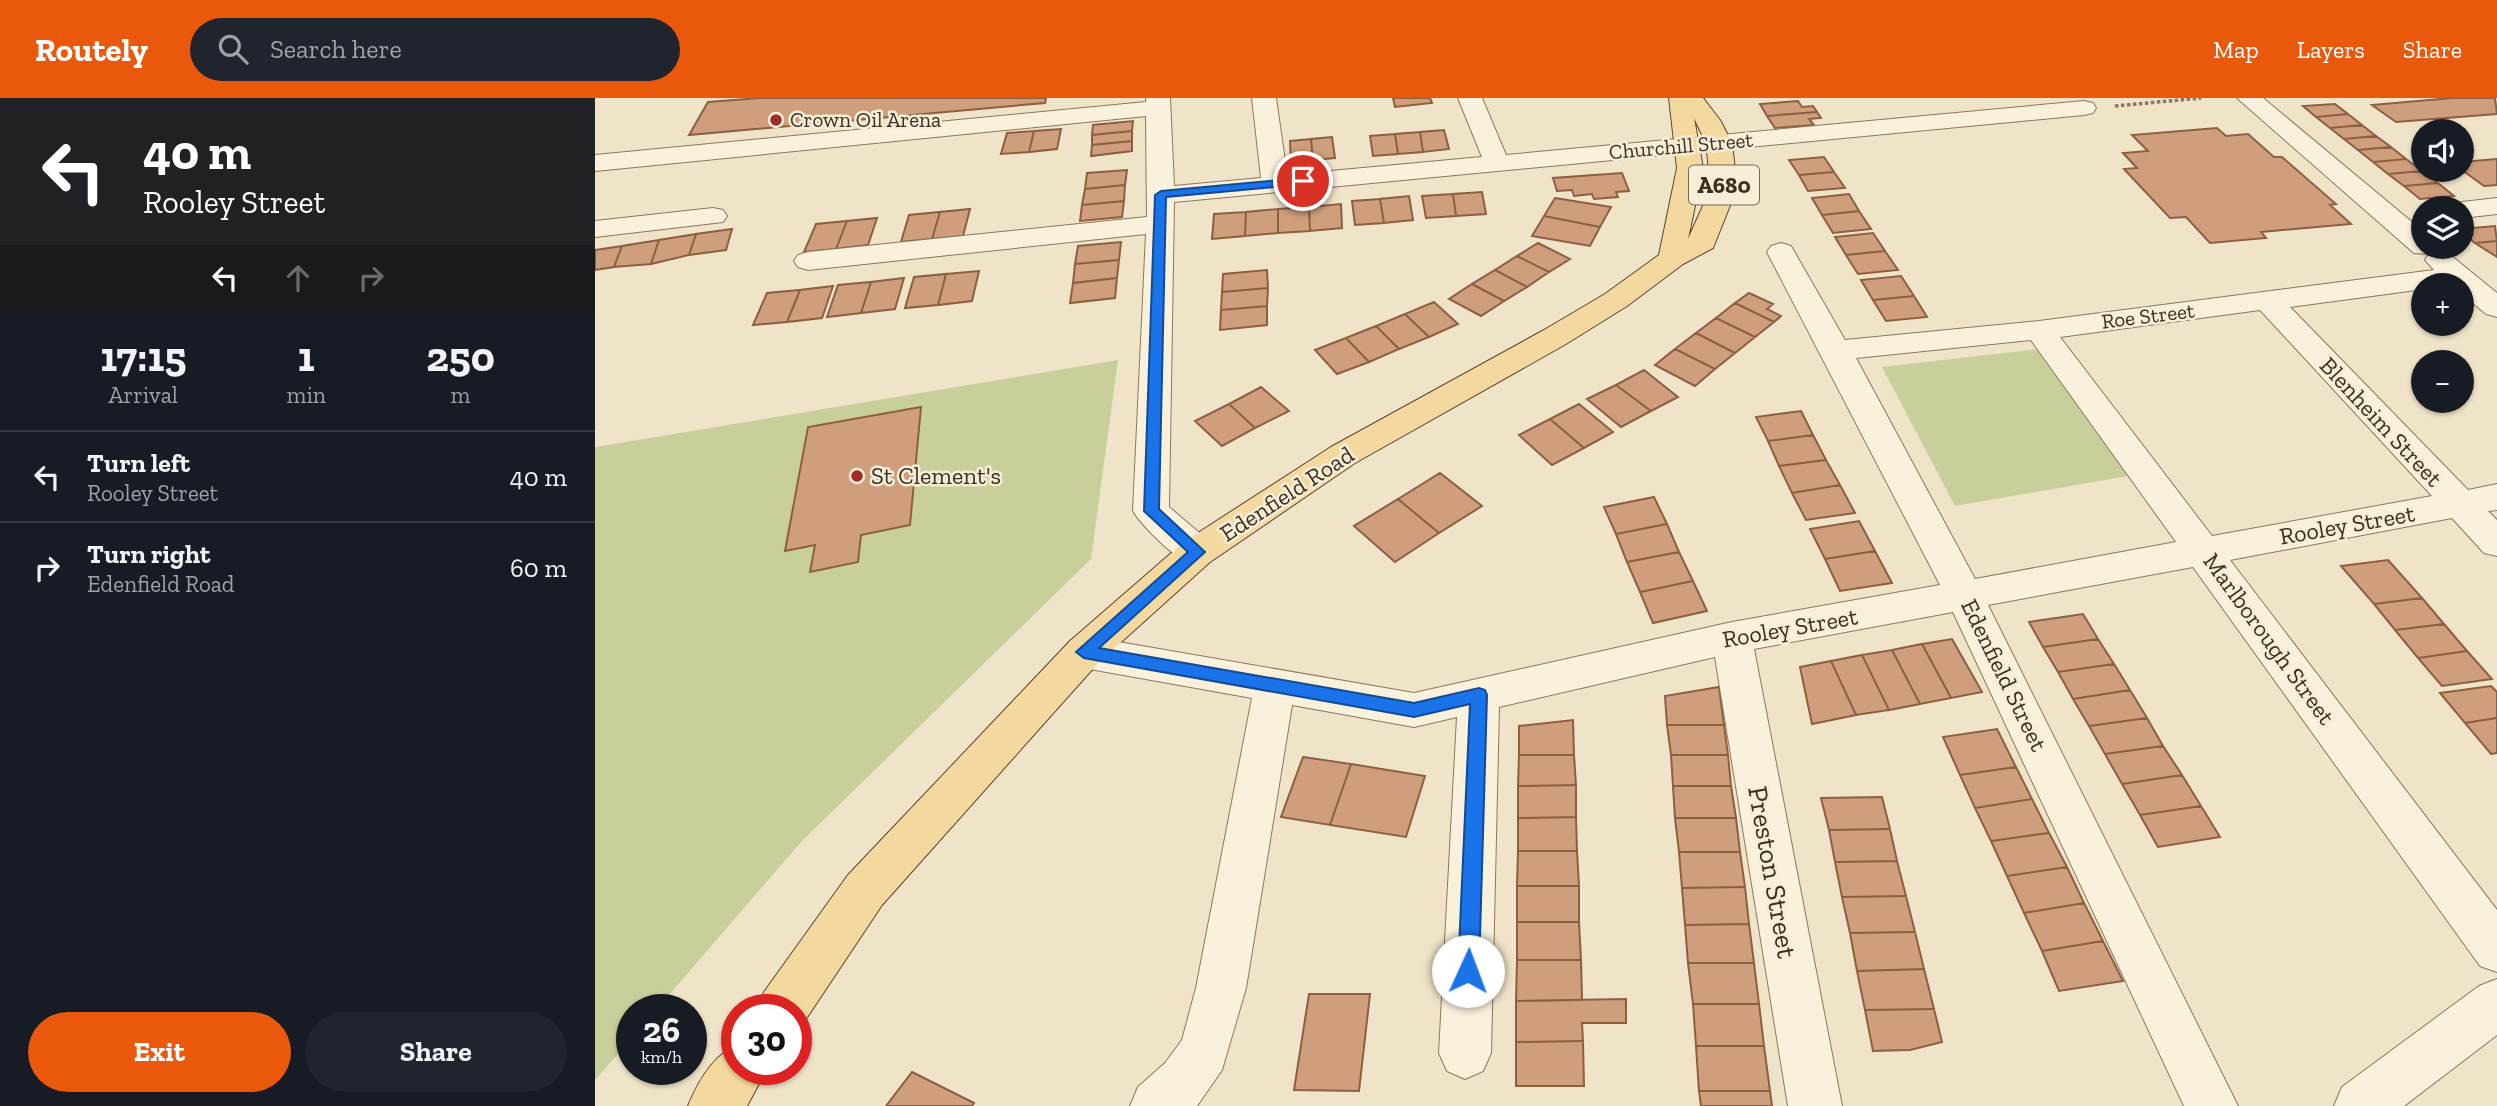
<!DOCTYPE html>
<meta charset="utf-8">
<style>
body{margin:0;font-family:"Zilla Slab",serif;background:#20242c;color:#f1f3f6;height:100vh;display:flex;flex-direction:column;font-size:26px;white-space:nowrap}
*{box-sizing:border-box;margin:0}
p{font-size:23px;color:#9ea1a6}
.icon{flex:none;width:38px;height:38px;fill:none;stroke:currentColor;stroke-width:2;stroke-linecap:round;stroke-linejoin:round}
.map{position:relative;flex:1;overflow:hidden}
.sheet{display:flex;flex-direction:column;background:#171b24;width:595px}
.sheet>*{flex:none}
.banner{background:#202124;color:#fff;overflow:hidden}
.tools{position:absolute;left:1816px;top:21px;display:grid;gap:14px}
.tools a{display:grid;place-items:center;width:63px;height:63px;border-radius:50%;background:#171b24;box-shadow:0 2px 5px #0004;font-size:35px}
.speed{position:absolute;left:21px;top:896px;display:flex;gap:14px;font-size:35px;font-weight:700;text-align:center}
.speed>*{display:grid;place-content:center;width:91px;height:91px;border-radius:50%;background:#171b24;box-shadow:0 2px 5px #0004;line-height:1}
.speed small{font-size:18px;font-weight:400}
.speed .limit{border:10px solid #d22;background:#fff;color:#111}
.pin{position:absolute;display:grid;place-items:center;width:60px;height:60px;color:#fff;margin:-30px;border:4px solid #fff;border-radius:50%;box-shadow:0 2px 7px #0007}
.me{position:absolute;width:77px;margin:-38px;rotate:2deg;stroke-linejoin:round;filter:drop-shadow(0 0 5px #0008)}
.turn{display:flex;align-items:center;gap:24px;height:147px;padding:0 28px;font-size:32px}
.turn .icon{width:91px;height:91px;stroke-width:2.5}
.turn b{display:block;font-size:49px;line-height:60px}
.lanes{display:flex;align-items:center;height:66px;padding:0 28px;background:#0003;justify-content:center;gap:35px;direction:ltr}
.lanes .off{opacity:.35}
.eta{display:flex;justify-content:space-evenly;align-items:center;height:119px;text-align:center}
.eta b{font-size:42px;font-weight:700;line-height:49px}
.button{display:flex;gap:14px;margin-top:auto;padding:14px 28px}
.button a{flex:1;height:80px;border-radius:42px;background:#ea580c;color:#fff;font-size:28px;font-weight:700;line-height:80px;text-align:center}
.button a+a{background:#20242c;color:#f1f3f6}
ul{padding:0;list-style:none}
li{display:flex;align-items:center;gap:21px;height:91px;padding:0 28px;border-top:2px solid #363941}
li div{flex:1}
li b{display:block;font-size:26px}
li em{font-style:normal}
header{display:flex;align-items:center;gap:42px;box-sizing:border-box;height:98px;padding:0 35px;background:#ea580c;color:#fff}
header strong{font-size:33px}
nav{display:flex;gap:38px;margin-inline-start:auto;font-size:24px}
.search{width:490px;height:63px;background:#20242c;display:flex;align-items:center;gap:18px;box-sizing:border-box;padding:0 24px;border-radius:38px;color:#9ea1a6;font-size:26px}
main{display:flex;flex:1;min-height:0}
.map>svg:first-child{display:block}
.green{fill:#c9cf9b}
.building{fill:#cf9f7d;stroke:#8d5f41;stroke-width:2}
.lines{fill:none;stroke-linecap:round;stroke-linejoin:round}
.minor-casing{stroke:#8d765c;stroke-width:2}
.major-casing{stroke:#5b4430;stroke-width:2}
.path{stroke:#8d765c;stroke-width:3.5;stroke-dasharray:3.5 2.5;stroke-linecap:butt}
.minor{fill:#faf1dc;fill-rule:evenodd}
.major{fill:#f3d9a0;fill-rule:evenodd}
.route{fill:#1a73e8;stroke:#114b97;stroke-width:2}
.poi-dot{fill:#9e2a2b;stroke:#f7eed8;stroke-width:2.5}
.labels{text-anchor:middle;stroke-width:5;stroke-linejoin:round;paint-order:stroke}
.far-poi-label{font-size:21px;fill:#3d2e20;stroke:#f7eed8;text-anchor:start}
.far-street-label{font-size:21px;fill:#3d2e20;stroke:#f7eed8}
.shield{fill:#f7eed8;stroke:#756857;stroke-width:2}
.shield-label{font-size:23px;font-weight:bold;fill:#3d2e20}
.street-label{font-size:24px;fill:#3d2e20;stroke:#f7eed8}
.poi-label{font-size:24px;fill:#3d2e20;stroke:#f7eed8;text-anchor:start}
.near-street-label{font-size:28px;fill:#3d2e20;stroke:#f7eed8}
</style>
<header>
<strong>Routely</strong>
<div class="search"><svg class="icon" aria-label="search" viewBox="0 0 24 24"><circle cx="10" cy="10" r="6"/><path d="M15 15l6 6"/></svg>Search here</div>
<nav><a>Map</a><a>Layers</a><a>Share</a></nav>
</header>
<main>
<section class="sheet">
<div class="banner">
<div class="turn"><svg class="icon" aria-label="left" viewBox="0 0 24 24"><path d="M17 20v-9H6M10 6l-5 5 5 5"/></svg><div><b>40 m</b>Rooley Street</div></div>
<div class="lanes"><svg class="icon" aria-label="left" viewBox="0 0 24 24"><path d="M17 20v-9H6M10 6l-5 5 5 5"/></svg><svg class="icon off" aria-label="ahead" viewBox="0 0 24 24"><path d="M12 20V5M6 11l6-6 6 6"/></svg><svg class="icon off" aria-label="right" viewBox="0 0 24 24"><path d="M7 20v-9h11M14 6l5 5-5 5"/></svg></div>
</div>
<div class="eta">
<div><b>17:15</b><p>Arrival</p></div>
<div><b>1</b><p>min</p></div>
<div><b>250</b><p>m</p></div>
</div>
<ul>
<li><svg class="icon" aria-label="left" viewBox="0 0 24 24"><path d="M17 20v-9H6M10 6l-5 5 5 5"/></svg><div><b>Turn left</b><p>Rooley Street</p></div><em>40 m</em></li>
<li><svg class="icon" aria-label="right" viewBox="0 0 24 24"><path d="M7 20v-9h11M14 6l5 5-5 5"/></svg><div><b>Turn right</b><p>Edenfield Road</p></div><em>60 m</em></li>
</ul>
<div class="button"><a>Exit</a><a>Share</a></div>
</section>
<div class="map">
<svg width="1902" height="1008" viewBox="0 0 1902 1008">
<rect width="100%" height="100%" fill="#f0e4c8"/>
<path class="green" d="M1443,251L1533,378L1360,408L1287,269Z
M523,262L496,461L206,744L61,912H37V940L0,982V349Z"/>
<path class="building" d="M165,0H451L450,5L94,37L113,4Z
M798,0H835L837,5L800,9Z
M1857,0H1900L1902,16L1801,24L1777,7Z
M1203,3L1207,9L1218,8L1222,14L1172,18L1165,6Z
M1740,6L1753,16L1721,19L1708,8Z
M1222,14L1226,20L1214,21L1219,27L1180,30L1172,18Z
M1753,16L1767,27L1735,30L1721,19Z
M538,23L537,33L497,37L498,27Z
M1767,27L1781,38L1749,41L1735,30Z
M1622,30L1631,38L1653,36L1679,59H1687L1741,106L1735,107L1756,126L1666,134L1671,140L1615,145L1591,119L1575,120L1529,71L1542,70L1528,55L1553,53L1537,37Z
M466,31L462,51L434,54L439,33Z
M849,32L854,51L828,54L825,34Z
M439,33L434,54L406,56L412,35Z
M537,33V43L497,47V37Z
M825,34L828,54L803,56L800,36Z
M800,36L803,56L778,58L775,38Z
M1781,38L1796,49L1763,52L1749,41Z
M737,39L740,60L718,62L716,41Z
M716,41L718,62L696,64L695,43Z
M537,43V53L496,58L497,47Z
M1796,49L1811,61L1778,64L1763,52Z
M1229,59L1239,74L1204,77L1194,62Z
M1811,61L1827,73L1793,76L1778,64Z
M1902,61V87L1889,88L1867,72V64Z
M532,72L530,87L490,91L492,75Z
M1827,73L1843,85L1809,88L1793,76Z
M1239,74L1250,90L1213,93L1204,77Z
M1027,75L1034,93L1021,94L1023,99L999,101L997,96L979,98L977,92L962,93L958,80Z
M1843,85L1859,98L1825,101L1809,88Z
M530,87L529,103L487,107L490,91Z
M887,94L891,116L861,118L858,96Z
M858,96L861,118L831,120L827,98Z
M1254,96L1264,113L1227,117L1217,100Z
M814,98L818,122L789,125L785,101Z
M960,100L1016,109L1005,129L949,118Z
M785,101L789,125L760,127L757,103Z
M529,103L527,119L485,123L487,107Z
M746,106L747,130L715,133L714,109Z
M714,109L715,133L683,135V111Z
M375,111L368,138L337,141L345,114Z
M683,111V135L650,138L651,114Z
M1264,113L1276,131L1238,135L1227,117Z
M345,114L337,141L306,144L314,117Z
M651,114L650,138L617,141L619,116Z
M949,118L1005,129L995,148L937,138Z
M282,120L273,147L241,151L252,123Z
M252,123L241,151L209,154L221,126Z
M1900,128L1902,143L1880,145L1867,135V131Z
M137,131L131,152L94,157L101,136Z
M1278,135L1290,153L1251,157L1240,139Z
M101,136L94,157L56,166L64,142Z
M64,142L56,166L19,169L27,148Z
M1902,143V159L1880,145Z
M526,144L524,162L480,166L483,148Z
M943,145L975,161L954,174L922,158Z
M27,148L19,169L0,172V152Z
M1290,153L1303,172L1263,176L1251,157Z
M922,158L954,174L932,189L900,172Z
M524,162L522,180L478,185L480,166Z
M672,172L673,190L627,194L628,176Z
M900,172L932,189L909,203L877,186Z
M384,173L377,203L343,207L351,176Z
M351,176L343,207L310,210L319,179Z
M1306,178L1319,198L1278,202L1266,182Z
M309,180L300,211L266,215L276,184Z
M522,180L520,200L475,205L478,185Z
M276,184L266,215L232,219L243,187Z
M877,186L909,203L886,218L854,201Z
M238,188L227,220L192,224L205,192Z
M673,190L672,208L626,212L627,194Z
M205,192L192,224L158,227L172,195Z
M1154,195L1178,206L1172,211L1186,218L1179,224L1140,205Z
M1319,198L1332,219L1291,223L1278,202Z
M839,204L863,226L834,239L810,216Z
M1140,205L1179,224L1160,239L1121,220Z
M672,208V227L625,232L626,212Z
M810,216L834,239L804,251L781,228Z
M1121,220L1160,239L1140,255L1101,235Z
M781,228L804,251L774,264L751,240Z
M1101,235L1140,255L1120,271L1080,251Z
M751,240L774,264L742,276L720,252Z
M1080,251L1120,271L1100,288L1060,267Z
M1049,272L1083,299L1056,313L1021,287Z
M1021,287L1056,313L1026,329L992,301Z
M666,289L694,313L660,330L634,306Z
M634,306L660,330L627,348L600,323Z
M984,306L1018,334L989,350L955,321Z
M326,309L315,427L266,437L263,464L215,474L220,447L190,453L213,329Z
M1206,313L1218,337L1173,343L1161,319Z
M955,321L989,350L957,367L924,337Z
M1218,337L1231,362L1184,368L1173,343Z
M1231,362L1245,387L1197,395L1184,368Z
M845,375L887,408L844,435L803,401Z
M1245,387L1260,415L1211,422L1197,395Z
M1059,399L1072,426L1021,436L1009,409Z
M803,401L844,435L800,464L759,428Z
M1264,423L1280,453L1230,461L1215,431Z
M1072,426L1084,454L1032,464L1021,436Z
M1280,453L1297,485L1245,493L1230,461Z
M1084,454L1098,483L1045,494L1032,464Z
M1793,462L1827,500L1779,506L1746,468Z
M1098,483L1112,513L1058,525L1045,494Z
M1827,500L1849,526L1800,532L1779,506Z
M1488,516L1503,541L1448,549L1434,524Z
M1849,526L1872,553L1823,560L1800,532Z
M1357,541L1387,594L1356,600L1327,546Z
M1503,541L1519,566L1463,574L1448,549Z
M1327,546L1356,600L1325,606L1297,552Z
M1297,552L1325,606L1294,612L1267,557Z
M1872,553L1897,581L1847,588L1823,560Z
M1267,557L1294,612L1261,617L1236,563Z
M1236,563L1261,617L1217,626L1205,569Z
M1519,566L1535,592L1478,601L1463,574Z
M1896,588L1902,594V620L1870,625L1845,595Z
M1124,589L1129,627H1072L1070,598Z
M1535,592L1552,620L1494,628L1478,601Z
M1552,620L1568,648L1510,656L1494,628Z
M1902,620V655L1896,656L1870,625Z
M978,622L979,657H924V628Z
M1072,627H1129L1133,657H1076Z
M1402,631L1421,669L1365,677L1348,639Z
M1568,648L1587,677L1527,686L1510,656Z
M924,657H979L981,687L923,688Z
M1076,657H1133L1136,688H1078Z
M708,659L756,666L735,727L686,719Z
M756,666L830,678L811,739L735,727Z
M1421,669L1437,701L1380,710L1365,677Z
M1587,677L1606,708L1545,717L1527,686Z
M981,687V719L923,720V688Z
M1078,688H1136L1141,720H1080Z
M1287,699L1295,731L1234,732L1226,700Z
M1437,701L1454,735L1396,743L1380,710Z
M1606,708L1625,739L1563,749L1545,717Z
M981,719L982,753H923V720Z
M1080,720H1141L1145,754H1084Z
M1295,731L1302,763L1240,764L1234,732Z
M1454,735L1472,769L1412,778L1396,743Z
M923,753H982L984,788H922Z
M1084,754H1145L1150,789L1087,790Z
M1302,763L1311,798L1247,799L1240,764Z
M1472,769L1489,805L1429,815L1412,778Z
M922,788H984V824H922Z
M1150,789L1154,826L1090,827L1087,790Z
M1311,798L1320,834L1255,835L1247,799Z
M1489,805L1508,843L1447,853L1429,815Z
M922,824H984L986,862H922Z
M1154,826L1159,865H1093L1090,827Z
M1320,834L1329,871L1262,873L1255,835Z
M1508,843L1528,883L1464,893L1447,853Z
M922,862H986L987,902L921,903Z
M1093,865H1159L1164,906H1098Z
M1329,871L1339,911L1270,912L1262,873Z
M714,896H775L764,993L699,992Z
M1031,901V925H987L988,943L921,944V903Z
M1098,906H1164L1169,948H1101Z
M1339,911L1347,944L1315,952L1278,953L1270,912Z
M988,943L989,988H921V944Z
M1101,948H1169L1175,993H1104Z
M317,974L379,1005L377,1008H291Z
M1104,993H1175L1177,1008H1106Z"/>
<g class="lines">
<defs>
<path id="minor" d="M551,0H575L579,88L666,80L657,0H681L692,77L887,59L863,0H887L911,57L1489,3L1498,5L1501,10L1498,15L1489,17L579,104L574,409L615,444L621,454L615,464C609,465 604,468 598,467C582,463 546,427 538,413L551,136L213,172L203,169L199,163L203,157L213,154L552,119L551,18L0,73V57L551,4Z
M1642,0H1668L1829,134V149H1843L1839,155L1854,156L1902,195V219L1891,216L1867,196V187H1829V191L1695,209L1873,392L1902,386V412L1893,413L1902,422V458L1889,455L1857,420L1635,462L1902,812V874L1885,868L1598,469L1393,507L1643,1008H1589L1358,514L1159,551L1247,1008H1193L1120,559L904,609L896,955L888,973L870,981L852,973L844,955L862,619L819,629L697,607L651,890L627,972L602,1008H535L543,989L570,965L587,942L601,890L657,600L489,570L475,565L469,554L475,543L489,538L819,595L1137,524L1345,487L1172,154L1176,148L1186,145L1196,148L1250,242L1444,223L1839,172L1830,162L1834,156L1819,155ZM1665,212L1837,398L1617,438L1465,239ZM1436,242L1581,444L1380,481L1261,260Z
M1902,100V116L1867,120V110H1855L1867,104Z
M118,110L128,112L132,118L128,124L0,139V123Z
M1902,881V937L1809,1008H1739L1747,989L1884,888Z"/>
<path id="major" d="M1074,0H1108L1125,22L1137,45L1142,90L1118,150L1088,166L1032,208L971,246L760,365L615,464L503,565L287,807L205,930L201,931V912H162L169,894L253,777L475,543L589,444L736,349L949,232L1010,196L1064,157L1082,70ZM1099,20L1111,45L1116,90L1093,141L1108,70Z
M142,947V971H172L152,1008H93C103,984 118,957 142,947Z"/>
</defs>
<use href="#minor" class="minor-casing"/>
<use href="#major" class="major-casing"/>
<path class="path" d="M1520,8L1606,0"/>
<use href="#minor" class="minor"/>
<use href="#major" class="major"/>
</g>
<path class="route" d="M708,80L713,83L712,86L571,99L564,411L610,454L504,550L819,605L884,590L890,592L892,597L884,873L881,880L873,883L866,880L863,873L875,606L819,619L489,560L481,554L593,454L549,413L560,97L566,93Z"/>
<g class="poi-dot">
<circle cx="181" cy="22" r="7"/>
<circle cx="262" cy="378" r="7"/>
</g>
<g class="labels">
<g class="far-poi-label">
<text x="195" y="29">Crown Oil Arena</text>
</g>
<g class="far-street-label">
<text transform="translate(1086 48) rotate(-5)" y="7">Churchill Street</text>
<text transform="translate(1553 218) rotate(-7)" y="7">Roe Street</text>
</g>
<rect class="shield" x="1094" y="67.5" width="70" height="39" rx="5"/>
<g class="shield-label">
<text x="1129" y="95">A680</text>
</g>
<g class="street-label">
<text transform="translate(1786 324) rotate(47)" y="8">Blenheim Street</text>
<text transform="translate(692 396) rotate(-33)" y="8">Edenfield Road</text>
<text transform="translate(1752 427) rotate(-10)" y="8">Rooley Street</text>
<text transform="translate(1195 530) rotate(-10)" y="8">Rooley Street</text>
<text transform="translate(1674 541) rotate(54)" y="8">Marlborough Street</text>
<text transform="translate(1409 577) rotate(64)" y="8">Edenfield Street</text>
</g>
<g class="poi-label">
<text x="276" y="386">St Clement's</text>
</g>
<g class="near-street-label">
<text transform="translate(1178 774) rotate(80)" y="10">Preston Street</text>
</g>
</g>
</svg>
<div class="tools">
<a><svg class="icon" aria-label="sound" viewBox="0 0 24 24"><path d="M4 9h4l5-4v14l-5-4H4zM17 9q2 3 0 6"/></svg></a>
<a><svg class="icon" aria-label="layers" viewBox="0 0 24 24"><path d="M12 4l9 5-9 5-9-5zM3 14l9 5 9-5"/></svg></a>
<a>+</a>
<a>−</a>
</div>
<div class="speed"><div>26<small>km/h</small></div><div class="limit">30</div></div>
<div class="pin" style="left:708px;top:83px;background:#d93025"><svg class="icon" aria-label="arrive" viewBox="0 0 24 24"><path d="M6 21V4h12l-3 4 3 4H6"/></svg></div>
<svg class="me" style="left:873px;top:873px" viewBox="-20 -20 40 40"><circle r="19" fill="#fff"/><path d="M0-13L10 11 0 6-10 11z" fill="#1a73e8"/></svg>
</div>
</main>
